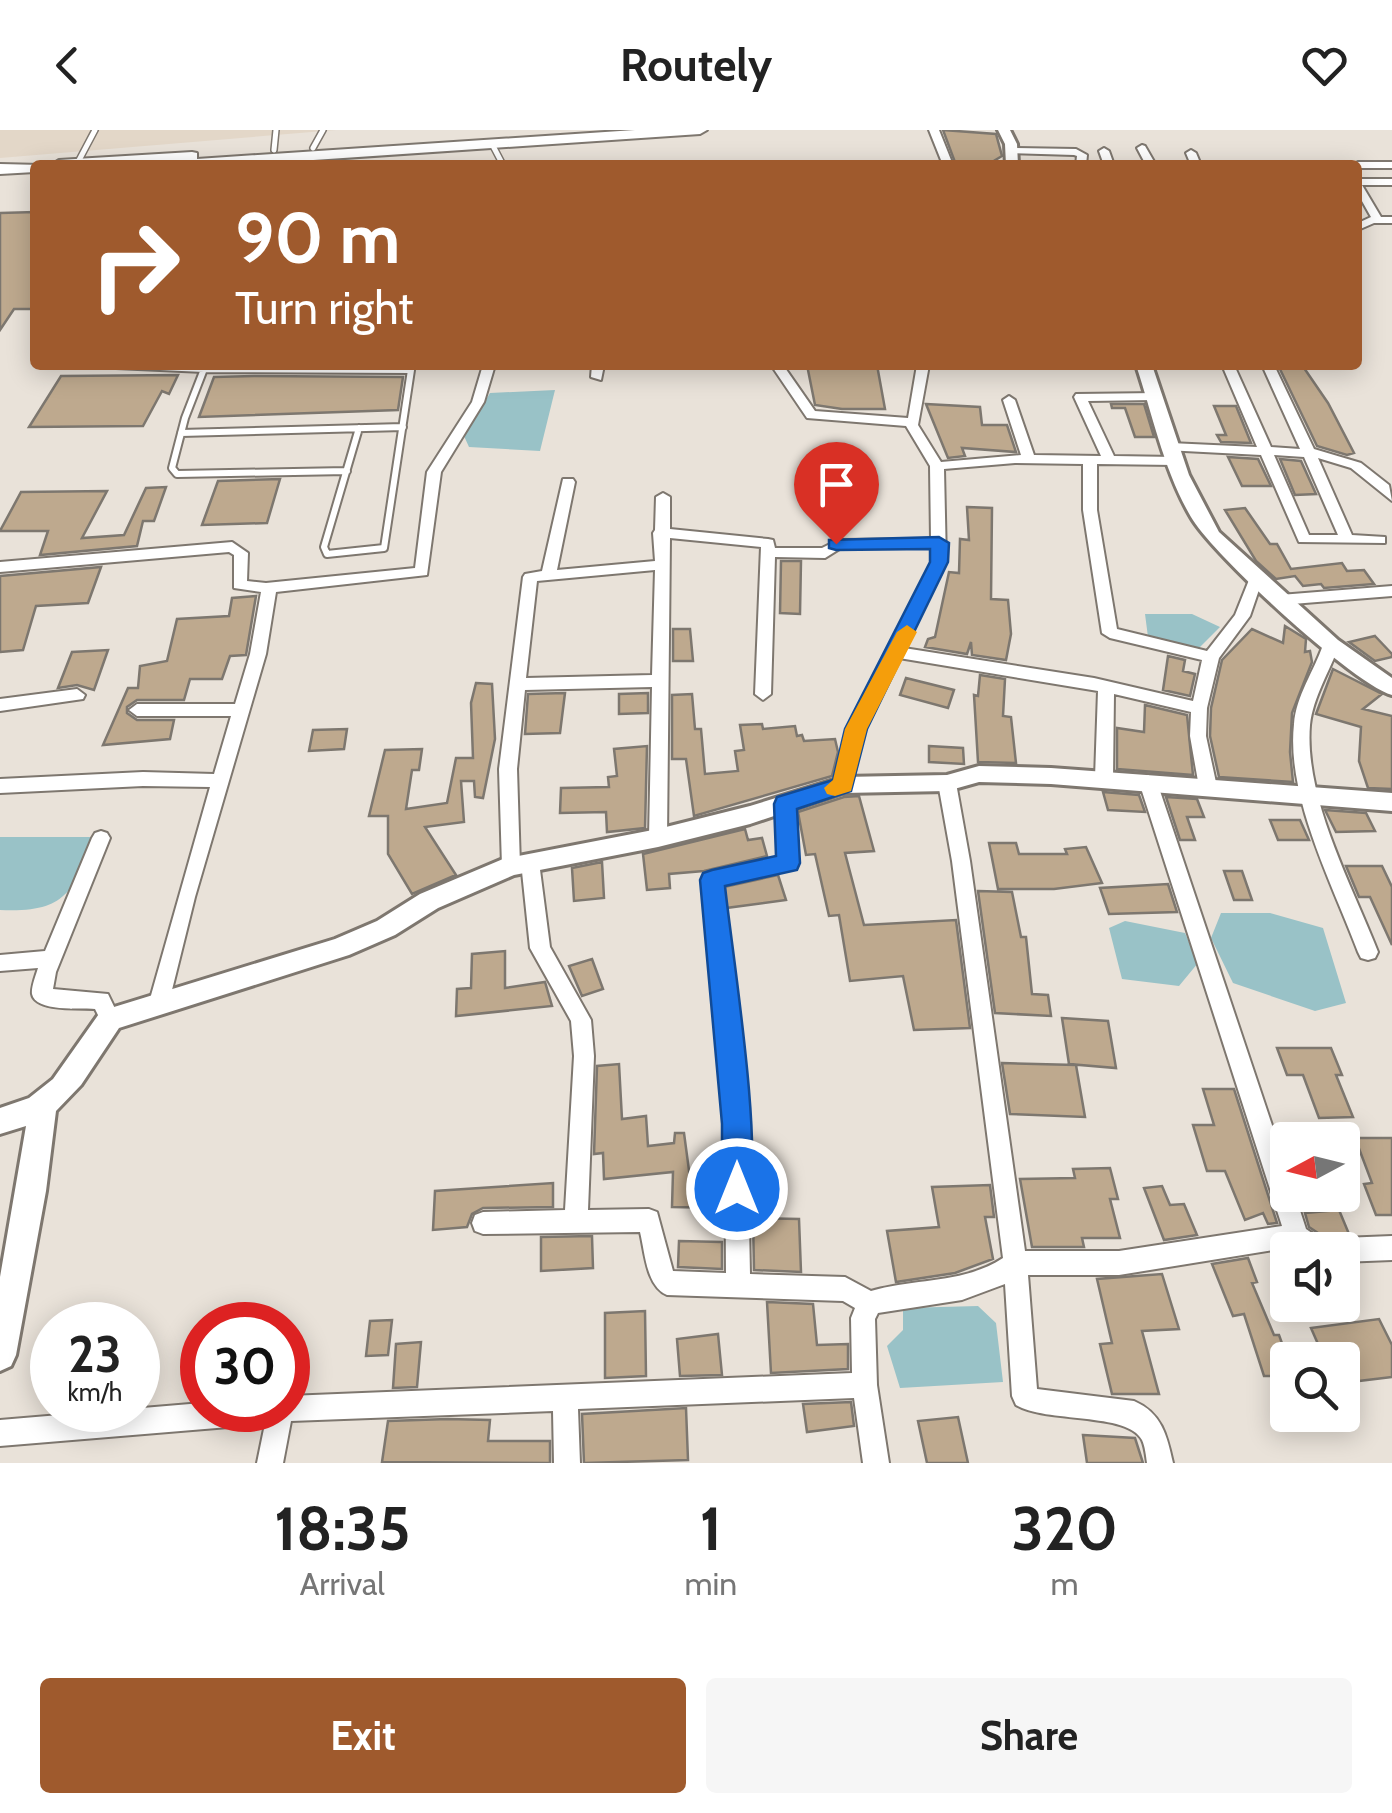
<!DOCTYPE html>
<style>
body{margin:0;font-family:Cabin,sans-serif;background:#f6f6f6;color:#222;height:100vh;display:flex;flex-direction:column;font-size:38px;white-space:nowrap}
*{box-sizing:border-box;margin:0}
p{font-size:32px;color:#767676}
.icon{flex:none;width:55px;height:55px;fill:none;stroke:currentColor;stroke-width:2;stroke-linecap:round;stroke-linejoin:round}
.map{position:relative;height:1333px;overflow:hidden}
.sheet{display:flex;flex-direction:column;background:#fff;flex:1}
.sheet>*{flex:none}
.banner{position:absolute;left:30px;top:30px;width:1332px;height:210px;border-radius:10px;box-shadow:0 5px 25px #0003;background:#9f5a2d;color:#fff;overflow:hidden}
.needle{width:65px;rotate:263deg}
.buttons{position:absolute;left:1270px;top:992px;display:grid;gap:20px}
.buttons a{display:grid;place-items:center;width:90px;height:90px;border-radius:10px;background:#fff;box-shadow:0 5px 25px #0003;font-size:50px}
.speed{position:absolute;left:30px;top:1172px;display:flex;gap:20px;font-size:50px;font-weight:700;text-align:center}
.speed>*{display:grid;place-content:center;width:130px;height:130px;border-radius:50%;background:#fff;box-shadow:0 5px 25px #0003;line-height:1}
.speed small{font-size:25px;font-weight:400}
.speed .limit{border:15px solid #d22;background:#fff;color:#111}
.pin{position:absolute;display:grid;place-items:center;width:85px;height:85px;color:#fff;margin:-102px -42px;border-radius:50% 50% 50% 0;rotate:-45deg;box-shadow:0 0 10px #0007}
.pin .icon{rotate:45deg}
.me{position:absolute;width:110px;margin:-55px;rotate:0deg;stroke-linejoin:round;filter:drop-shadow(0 0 8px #0008)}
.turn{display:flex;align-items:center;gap:35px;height:210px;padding:0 40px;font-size:45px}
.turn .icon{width:130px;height:130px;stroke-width:2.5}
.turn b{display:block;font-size:70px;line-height:85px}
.eta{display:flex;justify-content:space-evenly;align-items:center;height:170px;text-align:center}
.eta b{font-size:60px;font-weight:800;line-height:70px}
.button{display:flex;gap:20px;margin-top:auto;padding:20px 40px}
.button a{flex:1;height:115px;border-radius:10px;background:#9f5a2d;color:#fff;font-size:40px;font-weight:800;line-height:115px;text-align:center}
.button a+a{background:#f6f6f6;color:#222}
header{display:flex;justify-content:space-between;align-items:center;height:130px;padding:0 40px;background:#fff;font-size:45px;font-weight:800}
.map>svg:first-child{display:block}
.built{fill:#e3d7c8}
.water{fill:#99c2c7}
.building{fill:#bea98e;stroke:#7d776f;stroke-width:2.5}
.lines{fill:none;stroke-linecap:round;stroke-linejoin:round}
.service-far1-casing{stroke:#7e776f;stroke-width:8}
.service-casing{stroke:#7e776f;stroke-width:10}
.minor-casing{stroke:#7e776f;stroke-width:4}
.tertiary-casing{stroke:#7e776f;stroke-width:6}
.primary-casing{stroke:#7e776f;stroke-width:4}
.service-far1{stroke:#fff;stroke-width:5}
.service{stroke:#fff;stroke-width:6}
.minor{fill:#fff;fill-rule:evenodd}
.tertiary{fill:#fff;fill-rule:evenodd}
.primary{fill:#fff;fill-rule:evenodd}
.route{fill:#1a73e8;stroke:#114b97;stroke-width:2.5}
.slow{fill:#f59e0b}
</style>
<header><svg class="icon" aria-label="back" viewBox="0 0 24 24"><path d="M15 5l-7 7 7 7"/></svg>Routely<svg class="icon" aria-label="heart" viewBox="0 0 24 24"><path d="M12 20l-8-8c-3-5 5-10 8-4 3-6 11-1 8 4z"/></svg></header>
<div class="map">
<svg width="1392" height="1333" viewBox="0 0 1392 1333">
<rect width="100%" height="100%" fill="#e9e2d9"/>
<path class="built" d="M0,0H336L0,28Z"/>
<path class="water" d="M555,260L540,321L469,317L464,306L490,263Z
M1145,484H1192L1220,497L1197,520L1148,507Z
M0,707H99C70,761 69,783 0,780Z
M1221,783H1270L1323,798L1346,873L1315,881L1233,853L1211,808Z
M1125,791L1185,803L1198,833L1179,856L1122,849L1109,798Z
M978,1176L996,1193L1003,1252L900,1258L887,1216L903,1200V1178Z"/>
<path class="building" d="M943,0L996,4L1002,26L987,35H956Z
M35,82V179H14L0,200V83Z
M807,235H877L885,279H842L815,275Z
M1278,235H1302L1328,273L1354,323L1347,325L1317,316Z
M178,245L169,264L162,261L143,296L29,297L61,246Z
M214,247L254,246L403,247L398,280L199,287Z
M926,274L980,277L982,295H1007L1016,322L962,318L965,326L948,328Z
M1111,274H1144L1154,307H1135L1125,278H1112Z
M1214,276H1236L1251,313L1221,312L1217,305H1226Z
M1228,327L1258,329L1271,356H1242Z
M1280,329L1301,331L1316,364L1295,365Z
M280,349L267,393L202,395L218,351Z
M166,357L154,391H143L137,416L40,425L48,401H0L21,362L107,361L82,408L124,405L146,358Z
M967,377L992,378L991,469L1008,470L1011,504L1006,530L972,525L971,512L967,524L925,517L928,509L935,507L949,442L959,443L960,409L969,410Z
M1245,378L1270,414H1277L1291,439L1342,433L1347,441L1364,440L1374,454L1324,458L1321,454L1303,456L1295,446L1276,449L1256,431L1225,380Z
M781,431H801L800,484L780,483Z
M101,437L88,473L36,476L23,520L0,522V446Z
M256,466L246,525L230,526L222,549H190L184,570H137L127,577V583L137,590H174L170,609L103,615L128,558H138L140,536L167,531L177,489L229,486L232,468Z
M1285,496L1306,509L1305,522L1310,521L1312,532L1292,583L1290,622L1293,652L1219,647L1210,606L1211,578L1222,530L1252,499L1283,513Z
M673,499H690L693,531H673Z
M1375,506L1392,524V527L1375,531L1349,512Z
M108,520L94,560L77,555L58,558L72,522Z
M1168,526L1185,530L1183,541L1195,544L1190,566L1163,560Z
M1333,539L1382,564L1363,579L1392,586V659L1368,658L1359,631L1361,597L1316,584Z
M980,545L1005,549L1003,586L1011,587L1016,633L978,632L974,565L978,566Z
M906,548L954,560L948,578L900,565Z
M476,553L492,554L495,609L483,668L475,667L474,651H461L464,692L425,697L456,745L412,764L388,724V686H369L385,620L422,619L419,640H412L406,679L447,673L456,628H473L471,573Z
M565,563L560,603L525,604L528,564Z
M648,563V583L619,584V564Z
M692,564L695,599H701L705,644L738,641L735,621L744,620L740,595L762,594L763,599L795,596L797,606L802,605L804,611L835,609L838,622L832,646L694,686L686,629H672V565Z
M1145,575L1187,585L1193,645L1117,639V598L1144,602Z
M347,599L344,619L309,621L313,600Z
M647,616L645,698L607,702L606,682L560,683L561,658L609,657L608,647L617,646L614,619Z
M929,616L963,618L964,634L929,632Z
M1103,662L1139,665L1145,682L1108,680Z
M859,666L874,721L845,723L864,795L956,790L970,898L914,900L903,846L850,851L839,785L829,786L815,724L806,725L798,682L844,667Z
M1166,667L1197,669L1204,687H1187L1195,710H1180Z
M1325,680L1366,683L1375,701L1336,702Z
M1270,690H1300L1309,710H1278Z
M745,699L748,710L762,708L767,726L704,741L669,744L670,758L647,760L643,724Z
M989,713H1016L1019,724H1067L1065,719L1086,717L1102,753L1054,759H998Z
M602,732L604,768L574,771L572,738Z
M1346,736H1382L1392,757V815L1370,767H1359Z
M1224,741H1242L1252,770H1234Z
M778,745L786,770L726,778L724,757Z
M1168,754L1177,782L1109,784L1100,758Z
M978,761L1012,762L1021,807H1026L1032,864L1048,865L1051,886L995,883Z
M505,821V858L545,852L552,876L456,886L457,859L471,858L472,824Z
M592,829L603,859L582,866L569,836Z
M1062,888L1108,891L1116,938L1069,934Z
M1277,918H1331L1342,945H1336L1353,987L1319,988L1303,945H1287Z
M1002,933L1076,935L1085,987L1010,984Z
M619,934L622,989L646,986L648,1016L674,1013L675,1003H684L690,1048H722V1078L672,1077L673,1042L604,1049L603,1023L594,1024L597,936Z
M1203,959H1234L1277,1093L1268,1094L1263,1083L1245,1090L1225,1041H1207L1193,995H1214Z
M1355,1008H1392V1085H1376L1364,1054L1372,1053Z
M1110,1038L1118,1069H1110L1120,1108H1082L1084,1117H1032L1020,1049L1075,1048L1073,1039Z
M553,1053V1077L483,1078L472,1084L467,1097L433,1100L435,1061Z
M990,1055L994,1087H985L993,1129L955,1143L896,1152L887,1101L939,1097L932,1057Z
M1162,1056L1170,1075L1184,1074L1197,1105L1164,1110L1144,1058Z
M1339,1080L1349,1104L1330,1111L1309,1097L1305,1083Z
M753,1088L799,1089L801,1142L754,1140Z
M592,1106L593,1138L541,1141V1107Z
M679,1111L722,1112V1139L678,1137Z
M1248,1128L1257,1152L1252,1153L1274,1205H1279L1288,1230V1246H1264L1244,1184L1233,1186L1212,1134Z
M1162,1144L1179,1199L1142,1201L1159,1264H1112L1100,1214L1112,1213L1097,1149Z
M767,1172L813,1174L817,1215L848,1214V1239L771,1243Z
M645,1181L646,1246L605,1248V1183Z
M1379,1189L1392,1215V1247L1342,1253V1230H1325L1311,1198Z
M392,1190L388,1225L366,1226L370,1191Z
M718,1204L722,1245L680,1246L677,1209Z
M421,1212L417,1257L393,1258L396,1214Z
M851,1272L854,1296L807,1302L803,1274Z
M686,1278L688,1330L584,1333L582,1284Z
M958,1287L968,1333H927L918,1291Z
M448,1289L490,1290L488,1311H550V1333L382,1332L388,1291Z
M1083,1305L1135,1308L1143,1333H1087Z"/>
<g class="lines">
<defs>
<path id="service-far1" d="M492,14L503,35
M313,18L323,0
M274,20L276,0
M77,34L95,0"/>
<path id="service" d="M116,235L204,239L185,288L172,338L177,344L347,341
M204,239L411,240L384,418L327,424L324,417L359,298
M181,303L403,297"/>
<path id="minor" d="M929,0H939L953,35H943Z
M1142,15L1145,16L1156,35H1146L1137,18Z
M1011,18L1076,19L1087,25L1086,35H1076L1077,26L1074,25L1008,23L1006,21Z
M1104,18L1109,21L1114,35H1104L1099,21Z
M1191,20L1196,23L1201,35H1191L1186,23Z
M1358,32H1392V38H1358V35H1353Z
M1358,49H1392V55H1362L1381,87H1392V93H1374L1358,100V93L1371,87L1358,64Z
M483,235H495L484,272L441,342L427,445L276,462L266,524L195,767L168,876L165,882L158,885L151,882L148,876L210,657L143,656L0,663V649L143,642L214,644L231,586H137L129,580L137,574H235L250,524L261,462L234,458V425L229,422L0,442V432L232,412L248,423L247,451L266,453L415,438L427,342L472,272Z
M592,235H604L601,250L591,247Z
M771,235H783L815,281L908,288L917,235H929L918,295L941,332L1021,325L1003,270L1009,266L1015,270L1034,325L1101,326L1074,267L1076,264L1158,263L1160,266L1154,270L1088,271L1114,326L1175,327L1182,331L1175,335L1097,334V380L1117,499L1207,521L1235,485L1251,445L1256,443L1263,448L1250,486L1219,528L1207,578L1206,606L1217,657L1214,662L1208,664L1199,657L1190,606L1191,582L1114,564L1113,648L1104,655L1095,648L1098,561L899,528L864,599L852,655L849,660H837L834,655L848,599L932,432V418H841L825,428L775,427L771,564L763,570L755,564L761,417L670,408L667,708L664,713H652L649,708L652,557L525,560L517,639L520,736L517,741H505L502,736L499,639L523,447L525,444L542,441L563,349H573L575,352L557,440L655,431L653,403L655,400L656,367L663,363L670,367V399L768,409L773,410L775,418H822L838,410L931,409L930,336L906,296L807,288ZM1015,333L1083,334V380L1102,503L1110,508L1202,530L1193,571L1094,548L904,518L946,432L944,339ZM655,440L652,545L526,548L537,451Z
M1222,235H1234L1271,317L1300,319L1262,235H1274L1314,319L1361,333L1389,355L1392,371L1351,338L1318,328L1352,405L1385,407V413L1299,412L1261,325L1165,320V314L1170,313L1257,317ZM1274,325L1304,327L1338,405H1309Z
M1392,456V466L1280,475L1272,470L1280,465Z
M1331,510L1339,515C1330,541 1313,567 1310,595C1304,668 1352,755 1378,822L1375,828L1368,830L1361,828L1358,822C1333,755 1286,667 1294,594C1296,566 1314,541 1323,515Z
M77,559L85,565L83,569L0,581V569Z
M1148,645L1157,652L1288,1043V1065H1295L1306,1099L1325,1112L1329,1120H1297L1292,1117L1119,1145H1028L1037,1259L1134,1271C1162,1283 1167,1306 1173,1333H1147C1146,1326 1145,1316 1142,1310C1128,1282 1045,1293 1016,1275L1012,1266L1005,1154L962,1170L878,1183L875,1189L877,1255L889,1333H863L854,1268L578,1279L580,1333H554L553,1281L291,1291L283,1333H257L265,1294L0,1316V1290L202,1273V1280H288V1266L852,1243L851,1188L855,1178L843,1171L667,1165C646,1156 645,1122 640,1102L483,1104L475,1101L472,1093L475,1085L483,1082L565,1080L574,926L571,891L530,818L521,732L524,727H536L539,732L550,817L591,890L594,926L588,1080L649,1079L657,1082L673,1141L726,1143L725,994L702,753L707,743L714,740L779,728L776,674L779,669H791L794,674L797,733L794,738L720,754L747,994L750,1144L845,1147L871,1161C916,1148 963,1154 1003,1128L952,731L938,653L947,646L956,653L970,731L1025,1121H1119L1282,1096L1139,652Z
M101,701L107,703L110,708L56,842L53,859L108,864L120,889L117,895L110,898L103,895L95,879C81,878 35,882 32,864C31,857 36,845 38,838L0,841V825L45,821L92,708L95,703Z
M1392,1106V1130L1342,1132V1120H1330L1334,1112L1342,1108Z"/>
<path id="tertiary" d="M998,0H1010L1017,14L1018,35H1006L1005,14Z
M1136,235H1152L1189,345L1219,402L1338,510L1392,548V565C1353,554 1212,424 1191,387C1164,341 1153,286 1136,235Z
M979,636L1051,638L1392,663V681L1051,654L979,652L947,661L843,663L750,694L658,717L514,745L438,778L395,805L349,825L119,898L81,955L56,981L46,1061L16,1225L11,1236L0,1241V1147L26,996L0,1004V978L29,968L53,949L101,881L335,809L377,791L420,764L503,729L658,699L750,676L843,647L947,645Z"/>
<path id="primary" d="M635,0H707L700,4L241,35H51L59,30L192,22L197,23V29Z
M0,34L41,35H35V42L0,44Z"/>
</defs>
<use href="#service-far1" class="service-far1-casing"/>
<use href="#service" class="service-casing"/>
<use href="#minor" class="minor-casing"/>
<use href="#tertiary" class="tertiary-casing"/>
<use href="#primary" class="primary-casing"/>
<use href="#service-far1" class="service-far1"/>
<use href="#service" class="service"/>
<use href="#minor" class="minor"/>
<use href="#tertiary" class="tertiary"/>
<use href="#primary" class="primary"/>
</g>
<path class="route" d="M939,407L949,413L948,432L867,599L851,661L797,679L800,733L797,740L725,756C731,815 765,1026 747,1069L737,1073L727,1069L722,1059V994L700,750L703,743L712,740L776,726L774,674L777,667L833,650L845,599L930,432V419L836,420L829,418V410Z"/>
<path class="slow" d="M907,495L917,502L867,599L851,661L835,666L827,664L824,658L833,650L845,599L897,502Z"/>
</svg>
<div class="buttons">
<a><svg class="needle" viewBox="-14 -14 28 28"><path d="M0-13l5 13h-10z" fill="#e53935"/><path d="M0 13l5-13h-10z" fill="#767676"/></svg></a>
<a><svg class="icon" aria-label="sound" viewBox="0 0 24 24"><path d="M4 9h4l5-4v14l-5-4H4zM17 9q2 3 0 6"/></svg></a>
<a><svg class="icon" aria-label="search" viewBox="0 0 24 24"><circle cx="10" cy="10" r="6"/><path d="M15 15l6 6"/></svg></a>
</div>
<div class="speed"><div>23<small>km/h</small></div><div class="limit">30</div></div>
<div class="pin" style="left:836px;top:414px;background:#d93025"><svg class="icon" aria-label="arrive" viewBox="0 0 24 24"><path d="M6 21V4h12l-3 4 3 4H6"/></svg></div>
<svg class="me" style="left:737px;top:1059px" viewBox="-20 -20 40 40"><circle r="17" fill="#1a73e8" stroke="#fff" stroke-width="3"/><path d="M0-11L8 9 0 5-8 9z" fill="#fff"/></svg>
<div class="banner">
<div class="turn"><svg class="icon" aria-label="right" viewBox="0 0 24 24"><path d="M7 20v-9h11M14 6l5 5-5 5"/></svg><div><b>90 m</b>Turn right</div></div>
</div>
</div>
<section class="sheet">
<div class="eta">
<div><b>18:35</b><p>Arrival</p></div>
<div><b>1</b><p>min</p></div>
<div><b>320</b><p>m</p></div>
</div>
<div class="button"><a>Exit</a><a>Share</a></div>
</section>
